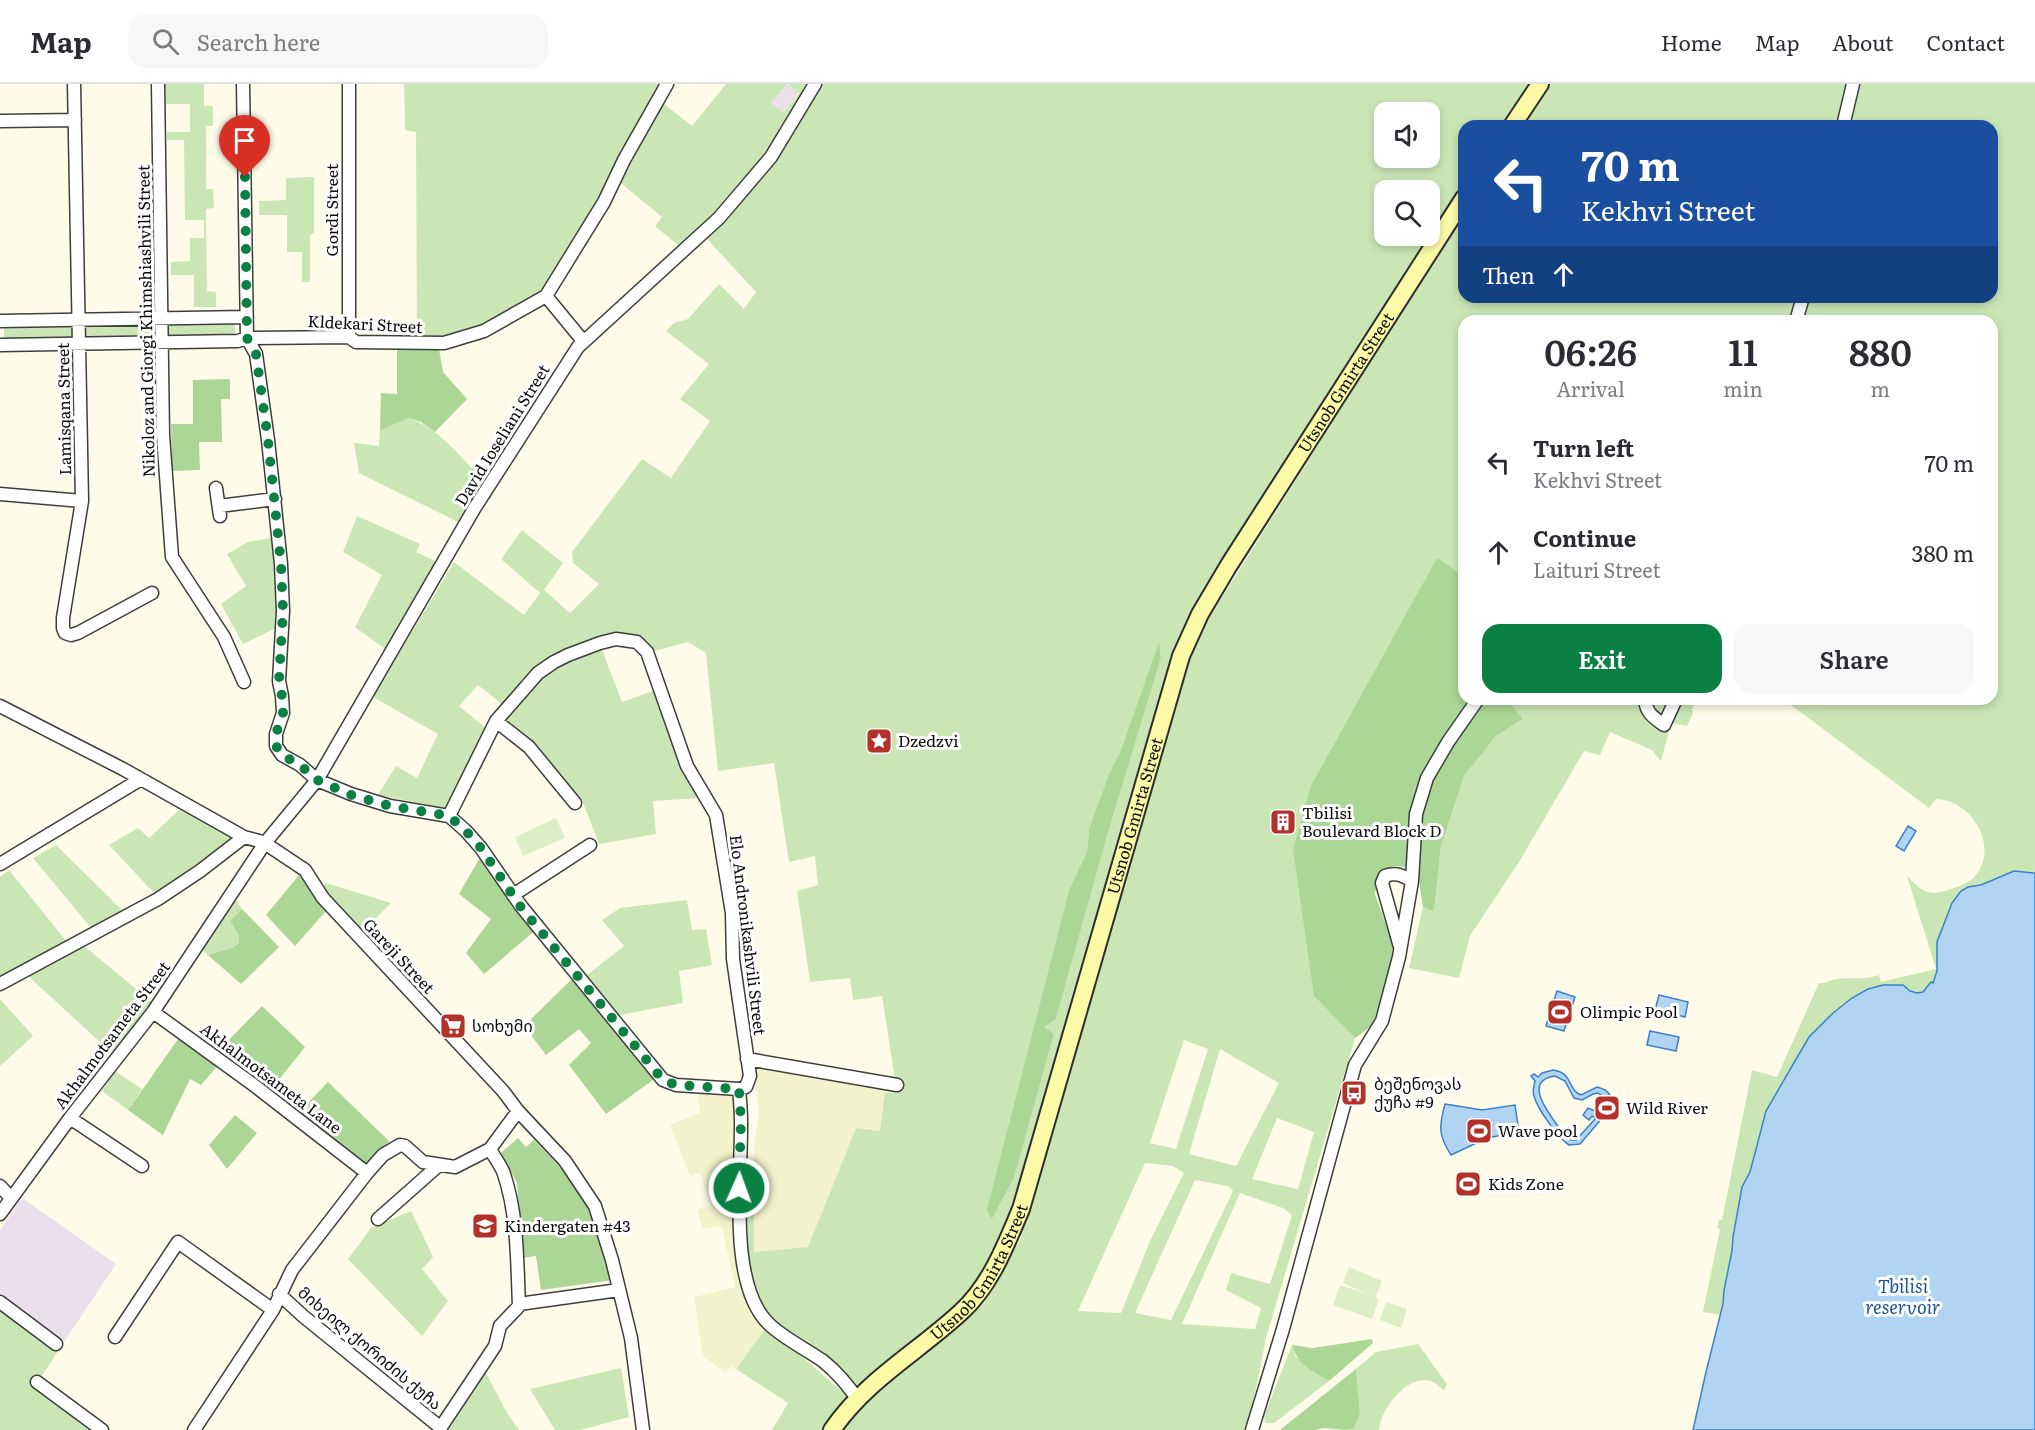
<!DOCTYPE html>
<meta charset="utf-8">
<style>
body{margin:0;font-family:Literata,"Noto Sans Georgian",serif;background:#f7f7f7;color:#2b2b33;height:100vh;display:flex;flex-direction:column;font-size:22px;white-space:nowrap}
*{box-sizing:border-box;margin:0}
p{font-size:20px;color:#7c7c81}
.icon{flex:none;width:33px;height:33px;fill:none;stroke:currentColor;stroke-width:2;stroke-linecap:round;stroke-linejoin:round}
.map{position:relative;flex:1;overflow:hidden}
.details{position:absolute;left:1458px;top:231px;width:540px;height:390px;display:flex;flex-direction:column;background:#fff;border-radius:18px;box-shadow:0 3px 9px #0003}
.details>*{flex:none}
.top-card{position:absolute;left:1458px;top:36px;width:540px;height:183px;border-radius:18px;box-shadow:0 3px 9px #0003;background:#1a4fa0;color:#fff;overflow:hidden}
.buttons{position:absolute;left:1374px;top:18px;display:grid;gap:12px}
.buttons a{display:grid;place-items:center;width:66px;height:66px;border-radius:12px;background:#fff;box-shadow:0 3px 9px #0003;font-size:30px}
.pin{position:absolute;display:grid;place-items:center;width:51px;height:51px;color:#fff;margin:-62px -26px;border-radius:50% 50% 50% 0;rotate:-45deg;box-shadow:0 0 6px #0007}
.pin .icon{rotate:45deg}
.me{position:absolute;width:66px;margin:-33px;rotate:2deg;stroke-linejoin:round;filter:drop-shadow(0 0 4px #0008)}
.turn{display:flex;align-items:center;gap:21px;height:126px;padding:0 24px;font-size:27px}
.turn .icon{width:78px;height:78px;stroke-width:2.5}
.turn b{display:block;font-size:42px;line-height:51px}
.then{display:flex;align-items:center;height:57px;padding:0 24px;background:#0003;gap:12px;font-size:22px}
.eta{display:flex;justify-content:space-evenly;align-items:center;height:102px;text-align:center}
.eta b{font-size:36px;font-weight:600;line-height:42px}
.cta{display:flex;gap:12px;margin-top:auto;padding:12px 24px}
.cta a{flex:1;height:69px;border-radius:18px;background:#0b8043;color:#fff;font-size:24px;font-weight:600;line-height:69px;text-align:center}
.cta a+a{background:#f7f7f7;color:#2b2b33}
ul{padding:0;list-style:none}
li{display:flex;align-items:center;gap:18px;height:90px;padding:0 24px}
li div{flex:1}
li b{display:block;font-size:22px}
li em{font-style:normal}
header{display:flex;align-items:center;gap:36px;box-sizing:border-box;height:84px;padding:0 30px;background:#fff;border-bottom:2px solid #e1e1e2}
header strong{font-size:28px}
nav{display:flex;gap:33px;margin-inline-start:auto;font-size:21px}
.search{width:420px;height:54px;background:#f7f7f7;display:flex;align-items:center;gap:15px;box-sizing:border-box;padding:0 21px;border-radius:18px;color:#7c7c81;font-size:22px}
.map>svg:first-child{display:block}
.industrial{fill:#eadfea}
.farmland{fill:#f2f2cb}
.green{fill:#cae6b5;fill-rule:evenodd}
.forest{fill:#acd695}
.pitch{fill:#ddeec7}
.water{fill:#b1d4f3;stroke:#3b81c7;stroke-width:1.5;fill-rule:evenodd}
.lines{fill:none;stroke-linecap:round;stroke-linejoin:round}
.street-casing{stroke:#3e3e3e;stroke-width:15}
.secondary-casing{stroke:#2d2d2d;stroke-width:20}
.street{stroke:#fff;stroke-width:12}
.secondary{stroke:#fcfaa7;stroke-width:16}
.route{stroke:#0b8043;stroke-width:10;stroke-dasharray:0 18}
.labels{text-anchor:middle;stroke-width:6;stroke-linejoin:round;paint-order:stroke}
.street-label{font-size:16px;fill:#0b0b0b;stroke:#fff}
.poi-label{font-size:16px;fill:#0b0b0b;stroke:#fff;text-anchor:start}
.water-label{font-size:18px;font-style:italic;fill:#1b5496;stroke:#fff}
</style>
<header>
<strong>Map</strong>
<div class="search"><svg class="icon" aria-label="search" viewBox="0 0 24 24"><circle cx="10" cy="10" r="6"/><path d="M15 15l6 6"/></svg>Search here</div>
<nav><a>Home</a><a>Map</a><a>About</a><a>Contact</a></nav>
</header>
<div class="map">
<svg width="2035" height="1346" viewBox="0 0 2035 1346">
<rect width="100%" height="100%" fill="#fefce9"/>
<path class="industrial" d="M787,0L799,9L783,29L771,19Z
M22,1114L116,1180L64,1258L0,1211V1146Z"/>
<path class="farmland" d="M751,973L895,996L897,1009H885L881,1048L856,1044L808,1163L754,1168V1065L759,1027Z
M698,1008L735,1010L738,1184L744,1201L767,1242L736,1285L731,1282L726,1289L703,1272L694,1213L735,1203L722,1142L703,1145L697,1126L711,1121L700,1089L690,1092L670,1041L700,1029Z"/>
<path class="green" d="M162,0H204V22H213V42H206V105H213L214,124L206,125L207,207L216,208V223H194V191H171V178L190,177V154H204V136H185L184,56H167V48H190V20H162Z
M404,0H671L659,16L692,42L726,0H787L771,19L783,29L799,10L788,0H810L771,66L706,139L679,162L655,142L662,133L611,91L595,124L543,209L481,242L444,254L417,256L416,48L405,46Z
M821,0H1528L1503,42H1464V105L1428,158L1347,289L1192,524L1174,572L1024,1098L1002,1156L989,1179L959,1220L908,1260L856,1306C833,1287 768,1241 757,1217C741,1178 744,1122 745,1081L754,1080V1168L808,1163L856,1044L880,1047L885,1009H897L882,912L853,916L850,894L810,898L797,807L818,801L815,772L789,778L774,679L718,687L706,569L688,558L651,568L640,554L627,550L615,551L568,566L503,621L478,601L459,622L486,644L450,722L445,724L378,711L396,682L417,694L438,650L373,613L454,478L524,531L540,509L501,475L522,446L563,479L544,506L570,529L599,500L573,479L572,468L642,375L671,394L710,337L680,315L709,280L666,247L674,239L688,235L719,200L744,225L756,208L706,154C756,108 786,58 821,0ZM1384,28H1430V74H1384ZM1384,106H1430V152H1384ZM1159,559L1161,574L1107,752L1056,935L1043,943L1054,950L1014,1094L992,1135L991,1109L1069,806L1087,768L1089,745L1109,690L1121,666Z
M1547,0H2035V788L2014,787L1981,801H1976L1952,819L1937,858V887L1933,899H1931L1923,908L1852,914L1833,929L1809,953L1766,1027L1750,1088L1742,1104L1721,1231L1703,1228L1720,1145L1717,1144L1719,1136H1722L1752,986L1777,993L1819,899C1826,900 1827,897 1833,896C1849,892 1862,897 1879,891L1881,898L1936,885L1907,792C1922,808 1929,813 1951,805C1959,802 1969,799 1975,792C2000,763 1972,716 1936,715L1929,724L1783,615H1992V237H1464V492L1437,475L1314,912L1355,954L1266,1254L1251,1329L1244,1346H842L872,1308L985,1218L1020,1156L1048,1054L1192,561L1464,129V213H1992V42H1520ZM1184,956L1208,965L1176,1065L1150,1059ZM1220,965L1279,999L1236,1082L1189,1070ZM1277,1034L1314,1048L1298,1105L1252,1095ZM1145,1079L1173,1082L1184,1089L1150,1157L1121,1229L1078,1227ZM1195,1096L1228,1102L1233,1107L1171,1236L1135,1229ZM1240,1109L1283,1124L1292,1131L1270,1200L1231,1189L1226,1206L1261,1224L1255,1245L1182,1240Z
M314,93V149L310,151V198H302V168H287V131H259V117L286,116V94Z
M235,240V253L4,256V243Z
M408,334C440,344 464,377 487,400L462,440L359,389L354,359L379,362L380,347Z
M357,432L420,460L416,468L439,479L388,567L355,543L382,491L343,468Z
M276,453L278,543L243,560L221,520L246,502L227,470L248,458Z
M601,563L622,618L656,606L699,714L653,717L656,750L599,760L582,716L534,661L502,635L555,581Z
M1506,615H1697L1692,625L1693,629L1687,642L1671,639L1661,677L1652,666L1610,648L1600,671L1584,667L1519,778L1470,852L1459,894L1409,884L1423,823L1434,826L1441,762L1464,692L1496,652L1523,635Z
M180,725L237,753L199,785L155,810L109,761L138,744L149,754Z
M56,761L124,828L91,844L33,774Z
M9,786L67,858L0,895V793Z
M326,799L391,819L361,849L323,803Z
M236,816L242,825L230,837L239,852V859L232,864L208,871L202,866Z
M687,816L692,846L706,845L712,881L679,887L683,919L615,932L587,891L624,862L602,836L620,824Z
M83,861L153,919L114,971L26,890Z
M0,915L33,952L0,982Z
M115,987L142,1005L128,1026L102,1007Z
M411,1127L433,1173L422,1185L448,1217L422,1252L348,1175L371,1144Z
M0,1224L60,1264L34,1304L93,1346H0Z
M767,1242L847,1312L828,1346H772L788,1319L736,1285Z
M1418,1260L1447,1300L1444,1307C1441,1304 1437,1300 1433,1298C1409,1287 1380,1326 1379,1346H1346L1354,1344L1360,1330L1356,1285L1376,1268Z
M1292,1261L1296,1273L1329,1297L1274,1339H1265L1264,1332Z
M621,1284L629,1333L580,1346H555L530,1305Z
M486,1289L507,1329L519,1346H446Z"/>
<path class="forest" d="M397,265H439L443,288L467,315L435,348L421,338L408,334L380,347L381,309L397,310Z
M230,295V315H221L222,358H199L200,386L172,387L171,340H193V296Z
M1437,474L1464,492V615H1506L1523,635L1496,652L1464,692L1441,762L1434,827L1423,823L1418,790L1405,783L1395,782L1386,785L1378,793L1375,810L1393,861L1392,874L1373,941L1355,954L1314,912L1293,765L1311,702Z
M1159,558L1161,574L1107,752L1056,935L1044,943L1054,950L1014,1094L992,1135L987,1126L991,1109L1069,806L1087,768L1089,745L1109,690L1121,666Z
M482,770L537,845L484,890L466,869L491,835L459,810Z
M299,791L327,826L295,862L266,831Z
M242,825L279,863L241,900L208,871L232,864L239,859V852L230,837Z
M574,893L657,993L606,1030L569,981L591,959L579,945L546,971L524,942Z
M262,922L305,963L269,1008L215,970Z
M181,951L219,980L201,1001L190,995L163,1051L128,1026Z
M328,998L389,1057L369,1080H363L297,1030Z
M235,1031L257,1049L227,1085L209,1061Z
M518,1054L526,1063L534,1056L578,1102L592,1123L613,1196L541,1206L536,1172L523,1174L517,1099L501,1069Z
M1372,1255L1373,1259L1329,1297C1311,1285 1299,1283 1292,1261L1313,1264Z
M1356,1285L1360,1330L1354,1344L1346,1346L1323,1344L1316,1346H1280Z"/>
<path class="pitch" d="M556,734L565,754L523,772L515,753Z
M1349,1183L1382,1197L1376,1213L1379,1215L1372,1235L1333,1221L1340,1201L1370,1211L1343,1199Z
M1386,1218L1407,1225L1401,1244L1380,1236Z"/>
<path class="water" d="M1908,742L1916,747L1904,767L1896,762Z
M2014,787L2035,789V1346H1693L1706,1288L1723,1220L1724,1206L1732,1167L1733,1153L1742,1103L1750,1088L1766,1027L1809,953L1833,929L1852,914L1868,905L1883,901H1903L1910,907L1917,909L1923,908L1931,898L1933,899L1937,887V858L1952,819L1961,807L1968,803L1981,801Z
M1557,907L1575,913L1564,947L1546,942Z
M1659,911L1688,918L1685,933L1655,926Z
M1650,947L1679,953L1676,967L1647,961Z
M1553,986C1574,989 1567,1006 1581,1011L1597,1003C1609,1006 1614,1012 1610,1025L1580,1060L1569,1061C1558,1054 1537,1024 1534,1012C1532,1006 1534,1002 1535,997L1531,992L1534,990L1538,993L1542,989ZM1555,992L1565,997L1574,1014L1582,1016L1593,1010L1598,1009L1605,1014L1606,1018L1599,1029L1588,1024L1583,1031L1589,1036L1592,1032L1596,1034L1576,1056H1571L1565,1052C1556,1038 1518,997 1555,992Z
M1445,1020L1482,1026L1515,1021L1519,1048L1487,1054L1451,1071C1438,1051 1439,1042 1445,1020Z"/>
<g class="lines">
<defs>
<path id="street" d="M74,0L82,417L63,534V544L65,549L71,551L78,549L152,509
M158,0L163,351L172,473L224,553L244,598
M243,0L247,254L256,270L268,356L281,480L283,527L279,597L282,612L283,629L276,650V662L282,671L300,681L317,696L351,710L390,722L449,732L466,747L481,764L521,822L663,996L676,1001L739,1005L746,1003L750,992L733,875L732,829L716,731L687,682L647,568L637,558L616,555L600,559L568,571L554,578L538,589L496,637L449,732
M349,0V253
M0,37L75,36
M1843,42L1853,0
M546,212L583,257
M0,237L247,233
M1796,237L1803,213
M0,261L238,257L247,254L349,253L356,258L444,259L484,247L546,212L604,118L624,76L667,0
M216,404L220,432
M0,410L82,417
M219,422L275,415
M1645,615C1646,629 1653,633 1664,641L1676,615
M0,622L123,685L244,753L263,758L305,786L323,814L503,1007L518,1027L565,1077L595,1122L612,1176L631,1254L643,1346
M496,637L529,663L575,719
M0,780L141,695
M513,811L590,761
M1400,863L1382,799L1385,792C1396,788 1402,791 1412,797
M0,900L158,815L200,787L244,753
M153,928L255,1002L367,1089
M747,975L897,1001
M739,1005C740,1016 741,1026 741,1037C742,1091 727,1202 770,1241C785,1255 806,1265 823,1277C837,1288 847,1301 857,1314
M70,1034L142,1082
M0,1102L11,1114
M0,1130L70,1034L153,928L265,759L317,696L474,425L578,263L719,134L771,73L815,0
M378,1135L439,1081
M279,1210L303,1232L441,1344
M0,1218L56,1260
M519,1220L619,1206
M115,1253L178,1158L273,1226
M37,1298L102,1346
M194,1346L273,1226L292,1186L367,1089L383,1071L400,1061L405,1062L423,1078L455,1083L490,1065L518,1027
M439,1346L495,1262L500,1242L519,1222C517,1178 518,1132 504,1090C501,1081 494,1073 490,1065
M1252,1346L1283,1245L1355,981L1382,937L1399,873L1412,797L1416,730L1427,694L1448,658L1478,615"/>
<g id="secondary">
<path d="M1512,42L1540,0"/>
<path id="s1" d="M832,1346C866,1296 918,1268 961,1228C991,1201 1006,1160 1021,1125L1181,572L1200,530L1229,481L1464,114"/>
</g>
</defs>
<use href="#street" class="street-casing"/>
<use href="#secondary" class="secondary-casing"/>
<use href="#street" class="street"/>
<use href="#secondary" class="secondary"/>
</g>
<g class="lines">
<path class="route" d="M245,93L247,254L256,270L268,356L281,480L283,527L279,597L282,612L283,629L276,650V662L282,671L300,681L317,696L351,711L390,722L449,732L466,747L481,764L520,822L663,996L676,1001L739,1005L741,1036L739,1104"/>
</g>
<defs>
<symbol id="sight-square" viewBox="-11 -11 22 22"><rect x="-9" y="-9" width="18" height="18" rx="4" fill="#b4302a" stroke="#fff"/><path d="M0-6L1.8-2.2L6-1.7L2.9 1.2L3.7 5.4L0 3.3L-3.7 5.4L-2.9 1.2L-6-1.7L-1.8-2.2Z" fill="#fff"/></symbol>
<symbol id="building-square" viewBox="-11 -11 22 22"><rect x="-9" y="-9" width="18" height="18" rx="4" fill="#b4302a" stroke="#fff"/><path d="M-4-6H4V6H1V3H-1V6H-4ZM-2.5-4.3h1.7v1.8h-1.7ZM.8-4.3h1.7v1.8H.8ZM-2.5-1h1.7V.8h-1.7ZM.8-1h1.7V.8H.8Z" fill="#fff"/></symbol>
<symbol id="stadium-square" viewBox="-11 -11 22 22"><rect x="-9" y="-9" width="18" height="18" rx="4" fill="#b4302a" stroke="#fff"/><path d="M0-5a6.5 5 0 1 0 0 10a6.5 5 0 1 0 0-10ZM-3.5-1.8h7v3.6h-7Z" fill="#fff"/></symbol>
<symbol id="supermarket-square" viewBox="-11 -11 22 22"><rect x="-9" y="-9" width="18" height="18" rx="4" fill="#b4302a" stroke="#fff"/><path d="M-6-5.5h2.5l.6 2H6L4.5 2H-2.5L-4.4-4H-6ZM-1.5 3.2a1.3 1.3 0 1 0 .1 0ZM3 3.2a1.3 1.3 0 1 0 .1 0Z" fill="#fff"/></symbol>
<symbol id="bus-square" viewBox="-11 -11 22 22"><rect x="-9" y="-9" width="18" height="18" rx="4" fill="#b4302a" stroke="#fff"/><path d="M-5-6H5V4H4V6H2V4H-2V6H-4V4H-5ZM-3.5-4V0h7V-4ZM-3.5 1.2v1.5H-2V1.2ZM2 1.2v1.5H3.5V1.2Z" fill="#fff"/></symbol>
<symbol id="school-square" viewBox="-11 -11 22 22"><rect x="-9" y="-9" width="18" height="18" rx="4" fill="#b4302a" stroke="#fff"/><path d="M0-5L7-2L0 1L-7-2ZM-4 1L0 2.5L4 1V4Q0 6-4 4Z" fill="#fff"/></symbol>
</defs>
<g fill-rule="evenodd">
<use href="#sight-square" x="864" y="642" width="30" height="30"/>
<use href="#building-square" x="1268" y="723" width="30" height="30"/>
<use href="#stadium-square" x="1545" y="913" width="30" height="30"/>
<use href="#supermarket-square" x="438" y="927" width="30" height="30"/>
<use href="#bus-square" x="1339" y="994" width="30" height="30"/>
<use href="#stadium-square" x="1592" y="1009" width="30" height="30"/>
<use href="#stadium-square" x="1464" y="1032" width="30" height="30"/>
<use href="#stadium-square" x="1453" y="1085" width="30" height="30"/>
<use href="#school-square" x="470" y="1127" width="30" height="30"/>
</g>
<g class="labels">
<g class="street-label">
<text transform="translate(332 126) rotate(-90)" y="6">Gordi Street</text>
<text transform="translate(146 237) rotate(-91)" y="6">Nikoloz and Giorgi Khimshiashvili Street</text>
<text transform="translate(365 240) rotate(3)" y="6">Kldekari Street</text>
<text dy="6" stroke="none"><textPath href="#s1" startOffset="1191">Utsnob Gmirta Street</textPath></text>
<text transform="translate(64 325) rotate(-91)" y="6">Lamisqana Street</text>
<text transform="translate(502 351) rotate(-58)" y="6">David Ioseliani Street</text>
<text dy="6" stroke="none"><textPath href="#s1" startOffset="705">Utsnob Gmirta Street</textPath></text>
<text transform="translate(748 851) rotate(83)" y="6">Elo Andronikashvili Street</text>
<text transform="translate(399 872) rotate(47)" y="6">Gareji Street</text>
<text transform="translate(112 951) rotate(-53)" y="6">Akhalmotsameta Street</text>
<text transform="translate(271 994) rotate(37)" y="6">Akhalmotsameta Lane</text>
<text dy="6" stroke="none"><textPath href="#s1" startOffset="219">Utsnob Gmirta Street</textPath></text>
<text transform="translate(370 1264) rotate(40)" y="6">მიხეილ ქორიძის ქუჩა</text>
</g>
<g class="poi-label">
<text x="898" y="663">Dzedzvi</text>
<text x="1302" y="735">Tbilisi<tspan x="1302" dy="18">Boulevard Block D</tspan></text>
<text x="1580" y="934">Olimpic Pool</text>
<text x="472" y="948">სოხუმი</text>
<text x="1374" y="1006">ბეშენოვას<tspan x="1374" dy="18">ქუჩა #9</tspan></text>
<text x="1626" y="1030">Wild River</text>
<text x="1498" y="1053">Wave pool</text>
<text x="1488" y="1106">Kids Zone</text>
<text x="504" y="1148">Kindergaten #43</text>
</g>
<g class="water-label">
<text x="1903" y="1209">Tbilisi<tspan x="1903" dy="21">reservoir</tspan></text>
</g>
</g>
</svg>
<div class="buttons">
<a><svg class="icon" aria-label="sound" viewBox="0 0 24 24"><path d="M4 9h4l5-4v14l-5-4H4zM17 9q2 3 0 6"/></svg></a>
<a><svg class="icon" aria-label="search" viewBox="0 0 24 24"><circle cx="10" cy="10" r="6"/><path d="M15 15l6 6"/></svg></a>
</div>
<div class="pin" style="left:245px;top:93px;background:#d93025"><svg class="icon" aria-label="arrive" viewBox="0 0 24 24"><path d="M6 21V4h12l-3 4 3 4H6"/></svg></div>
<svg class="me" style="left:739px;top:1104px" viewBox="-20 -20 40 40"><circle r="17" fill="#0b8043" stroke="#fff" stroke-width="3"/><path d="M0-11L8 9 0 5-8 9z" fill="#fff"/></svg>
<div class="top-card">
<div class="turn"><svg class="icon" aria-label="left" viewBox="0 0 24 24"><path d="M17 20v-9H6M10 6l-5 5 5 5"/></svg><div><b>70 m</b>Kekhvi Street</div></div>
<div class="then">Then<svg class="icon" aria-label="ahead" viewBox="0 0 24 24"><path d="M12 20V5M6 11l6-6 6 6"/></svg></div>
</div>
<section class="details">
<div class="eta">
<div><b>06:26</b><p>Arrival</p></div>
<div><b>11</b><p>min</p></div>
<div><b>880</b><p>m</p></div>
</div>
<ul>
<li><svg class="icon" aria-label="left" viewBox="0 0 24 24"><path d="M17 20v-9H6M10 6l-5 5 5 5"/></svg><div><b>Turn left</b><p>Kekhvi Street</p></div><em>70 m</em></li>
<li><svg class="icon" aria-label="ahead" viewBox="0 0 24 24"><path d="M12 20V5M6 11l6-6 6 6"/></svg><div><b>Continue</b><p>Laituri Street</p></div><em>380 m</em></li>
</ul>
<div class="cta"><a>Exit</a><a>Share</a></div>
</section>
</div>
